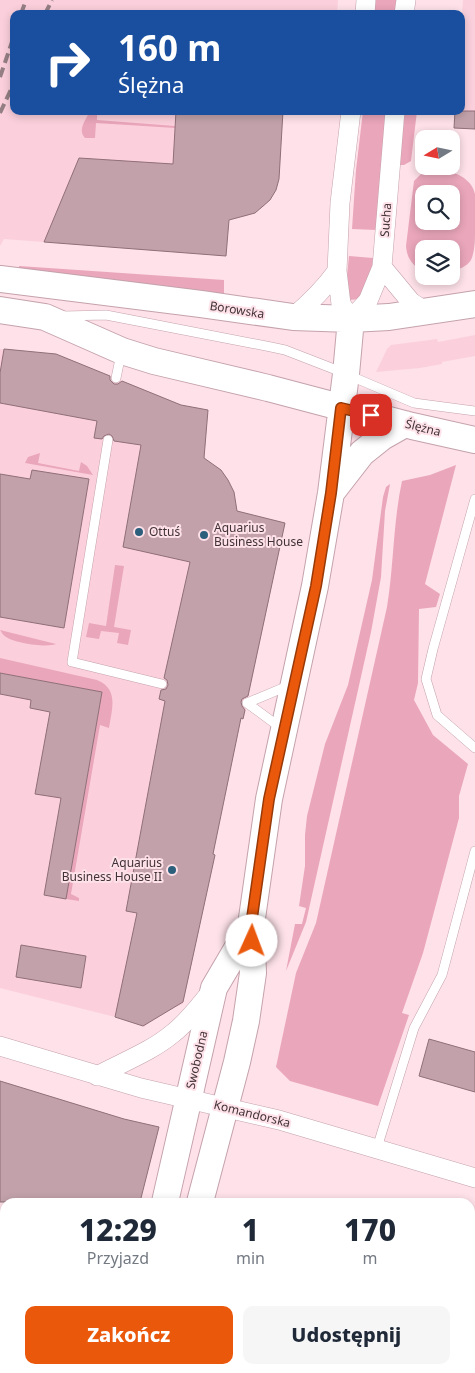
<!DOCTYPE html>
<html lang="pl">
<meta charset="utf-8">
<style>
body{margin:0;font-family:"Noto Sans",sans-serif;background:#f6f6f7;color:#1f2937;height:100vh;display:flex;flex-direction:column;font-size:19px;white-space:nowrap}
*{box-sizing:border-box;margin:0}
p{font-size:16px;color:#747a83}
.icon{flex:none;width:28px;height:28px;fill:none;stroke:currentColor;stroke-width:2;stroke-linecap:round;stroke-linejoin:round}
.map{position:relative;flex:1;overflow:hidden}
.panel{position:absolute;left:0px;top:1198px;width:475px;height:176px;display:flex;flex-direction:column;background:#fff;border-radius:15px 15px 0 0;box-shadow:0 2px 8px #0003}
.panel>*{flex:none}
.guide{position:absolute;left:10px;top:10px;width:455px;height:105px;border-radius:10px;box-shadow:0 2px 8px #0003;background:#1a4fa0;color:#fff;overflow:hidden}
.needle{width:32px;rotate:260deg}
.buttons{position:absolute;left:415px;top:130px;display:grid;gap:10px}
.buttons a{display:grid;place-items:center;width:45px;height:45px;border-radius:10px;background:#fff;box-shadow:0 2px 8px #0003;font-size:25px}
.pin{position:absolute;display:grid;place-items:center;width:42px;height:42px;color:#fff;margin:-21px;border-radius:10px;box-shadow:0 2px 8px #0006}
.me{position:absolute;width:55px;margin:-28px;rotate:2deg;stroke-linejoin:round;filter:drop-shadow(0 0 4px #0008)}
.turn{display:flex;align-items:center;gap:18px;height:105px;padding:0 25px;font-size:22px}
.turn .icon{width:65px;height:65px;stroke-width:2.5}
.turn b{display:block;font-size:35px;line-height:42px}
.eta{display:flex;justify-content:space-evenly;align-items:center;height:85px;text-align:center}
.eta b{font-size:30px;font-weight:800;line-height:35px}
.primary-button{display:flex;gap:10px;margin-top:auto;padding:10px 25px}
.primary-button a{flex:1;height:58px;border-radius:10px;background:#ea580c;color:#fff;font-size:20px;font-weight:800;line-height:58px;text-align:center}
.primary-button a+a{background:#f6f6f7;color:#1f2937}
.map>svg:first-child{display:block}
.built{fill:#fbd0dc}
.green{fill:#eaa6bb;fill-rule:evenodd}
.building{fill:#c2a1aa;stroke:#8f6f78}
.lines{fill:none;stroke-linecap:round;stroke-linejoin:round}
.lane-casing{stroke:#c4a2ac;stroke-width:10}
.street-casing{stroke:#c4a2ac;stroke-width:20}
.secondary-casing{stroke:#c4a2ac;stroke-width:28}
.lane{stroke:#fff;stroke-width:9}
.street{stroke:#fff;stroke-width:19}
.secondary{stroke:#fff;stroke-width:26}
.rail{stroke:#947f85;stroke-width:4;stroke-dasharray:10 5;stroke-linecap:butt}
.route-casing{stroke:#983908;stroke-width:12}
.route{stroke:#ea580c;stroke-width:9}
.poi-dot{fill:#2b5f7c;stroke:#fee1e9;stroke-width:2}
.labels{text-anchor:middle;stroke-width:4;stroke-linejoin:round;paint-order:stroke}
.street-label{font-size:12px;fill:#403236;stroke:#fee1e9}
.poi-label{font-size:12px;fill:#403236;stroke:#fee1e9;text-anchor:start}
</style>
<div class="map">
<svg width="475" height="1373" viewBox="0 0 475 1373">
<rect width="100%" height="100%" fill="#fee1e9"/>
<path class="built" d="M0,0H338L337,14H14V111H283L279,179L270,200L262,208L247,216L229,219L226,256L4,239L0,246Z
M463,0H475V129L454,128L455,111H461V30Z
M475,335V356L442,362V364L420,368L376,372L387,349L391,345L437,339L438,342Z
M0,349L56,354L181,405L208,410L204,459L221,470L228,480L235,496L236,511L285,523L244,718L241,719L213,854L215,855L183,1004L175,1007L146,1025L145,1027L115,1017L0,988Z"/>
<path class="green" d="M374,0H398L396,14H373Z
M90,111H97V120L175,126V128L96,123L95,138H85C77,130 86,120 90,111Z
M363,111H387L376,230L352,229L356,170Z
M405,111H417L411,161L404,165H399Z
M435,170C450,169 472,177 475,194C475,205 475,219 475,230C475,240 475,251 471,260C466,267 460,269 451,271V249H424V272C413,266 407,259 406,246L414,181L424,171ZM424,194H451V221H424Z
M349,256L373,258L370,283L362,299L348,300L345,297Z
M19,266L224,280V296L19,275Z
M40,453L38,463L79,471L81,462L87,466L93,475L25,463L28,457Z
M456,465L425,584L440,594L436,607L419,609L418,683L414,700L433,735L468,764L459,796V818L423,953L402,1013L409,1015L378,1106L290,1081L276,1067L296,973L316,923L387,607C394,564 393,523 402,481L430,475Z
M390,484L385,511L381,577L371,632L306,922L286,971L295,924H302L306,908L299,906L305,866V835L307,816L325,744L348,685L372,580L383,497L386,487Z
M115,565L124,566L114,627L131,630L128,645L117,643L119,633L101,631L99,639L86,637L89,623L106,626Z
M0,630L56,644C46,648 15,643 6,637C3,635 2,633 0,630Z
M0,658L97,680C119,689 112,709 109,728L100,725L71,894L79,898V901L66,899L102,692L0,673Z"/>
<path class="building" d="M176,111H283L279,179L276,190L270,200L255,213L229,220L226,256L44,242L79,158L173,164Z
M455,111H475V129L454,128Z
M4,349L56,354L110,376V380L114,384H118L122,381L181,405L208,410L204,458L221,470L228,480L234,492L237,511L285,523L248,696L242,699L241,702L242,706L245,710L243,719L241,718L213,854L215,855L183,1002L143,1026L115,1017L137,913L126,911L165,701L159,699L161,690L166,689L168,685L167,680L164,678L190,562L123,547L141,445L114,441L112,436L109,434L104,436L102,439L94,438L97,421L0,403V373Z
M32,470L89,479L64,628L0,617V474L30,479Z
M0,673L102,692L66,899L44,895L61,798L35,794L50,712L30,708L31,700L0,694Z
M21,945L86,956L81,988L16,977Z
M429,1039L475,1052V1092L419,1076Z
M0,1081L124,1119L159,1127L140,1202H0Z"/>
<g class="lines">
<defs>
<path id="lane" d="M63,316L106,315L271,347L285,350L334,369L414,403L475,411
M116,378L121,354
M108,440L72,662L162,684
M475,499L433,649L426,679L437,715L475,748
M281,728L247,703L290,685
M377,1148L414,1028L442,975L475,851"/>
<path id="street" d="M365,14L366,0
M404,14L406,0
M351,111L340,203L337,271L341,304L351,319L368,301L382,267L395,111
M382,267L411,302L426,312
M293,317C310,303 324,289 337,271
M0,1046L141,1088L279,1120L475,1178
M97,1076C121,1063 152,1051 172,1034C187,1023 199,1006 212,991"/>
<path id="secondary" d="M0,279L201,304L293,317L351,319L389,317L475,304
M0,310L45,317L122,351L154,361L268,388L412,426L475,440
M331,493L362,453L382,437L405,424
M165,1202L214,988L251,925
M200,1202L237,1062L246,1021L253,973L251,925L269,799L315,586L331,493L346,374L351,319
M145,1373L146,1369"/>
</defs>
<use href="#lane" class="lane-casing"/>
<use href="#street" class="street-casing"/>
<use href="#secondary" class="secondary-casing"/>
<use href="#lane" class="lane"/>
<use href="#street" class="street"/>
<use href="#secondary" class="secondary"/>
<path class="rail" d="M21,14L26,0
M45,14L52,0
M0,77L14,36
M0,113L14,83"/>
</g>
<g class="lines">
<defs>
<path id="route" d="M252,941L251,925L269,799L316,586L331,493L341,408L371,415"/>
</defs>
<use href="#route" class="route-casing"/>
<use href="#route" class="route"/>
</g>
<g class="poi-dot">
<circle cx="139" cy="532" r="5"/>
<circle cx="204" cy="535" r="5"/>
<circle cx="172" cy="870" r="5"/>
</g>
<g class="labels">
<g class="street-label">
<text transform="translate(386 220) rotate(-86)" y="4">Sucha</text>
<text transform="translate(237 310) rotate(9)" y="4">Borowska</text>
<text transform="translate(423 428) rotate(14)" y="4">Ślężna</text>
<text transform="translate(197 1060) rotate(-77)" y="4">Swobodna</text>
<text transform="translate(252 1114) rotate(14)" y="4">Komandorska</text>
</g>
<g class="poi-label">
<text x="214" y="532">Aquarius<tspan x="214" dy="14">Business House</tspan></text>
<text x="149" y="536">Ottuś</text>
<text x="162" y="867" text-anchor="end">Aquarius<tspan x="162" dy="14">Business House II</tspan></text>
</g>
</g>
</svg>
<div class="buttons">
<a><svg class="needle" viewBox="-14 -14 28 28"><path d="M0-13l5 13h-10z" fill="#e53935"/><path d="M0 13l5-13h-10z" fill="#747a83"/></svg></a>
<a><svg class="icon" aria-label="search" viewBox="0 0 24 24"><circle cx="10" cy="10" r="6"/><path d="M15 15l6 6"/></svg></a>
<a><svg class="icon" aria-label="layers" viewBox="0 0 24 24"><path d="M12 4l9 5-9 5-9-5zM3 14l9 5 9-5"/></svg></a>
</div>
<div class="pin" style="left:371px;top:415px;background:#d93025"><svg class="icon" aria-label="arrive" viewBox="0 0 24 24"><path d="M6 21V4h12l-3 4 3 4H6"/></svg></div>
<svg class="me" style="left:252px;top:941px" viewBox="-20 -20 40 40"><circle r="19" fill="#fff"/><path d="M0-13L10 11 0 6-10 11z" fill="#ea580c"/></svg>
<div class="guide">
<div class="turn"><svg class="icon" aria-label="right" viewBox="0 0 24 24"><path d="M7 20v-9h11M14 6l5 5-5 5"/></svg><div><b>160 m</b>Ślężna</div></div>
</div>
<section class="panel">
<div class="eta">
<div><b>12:29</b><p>Przyjazd</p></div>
<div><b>1</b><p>min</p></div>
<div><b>170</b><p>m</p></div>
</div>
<div class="primary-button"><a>Zakończ</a><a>Udostępnij</a></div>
</section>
</div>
